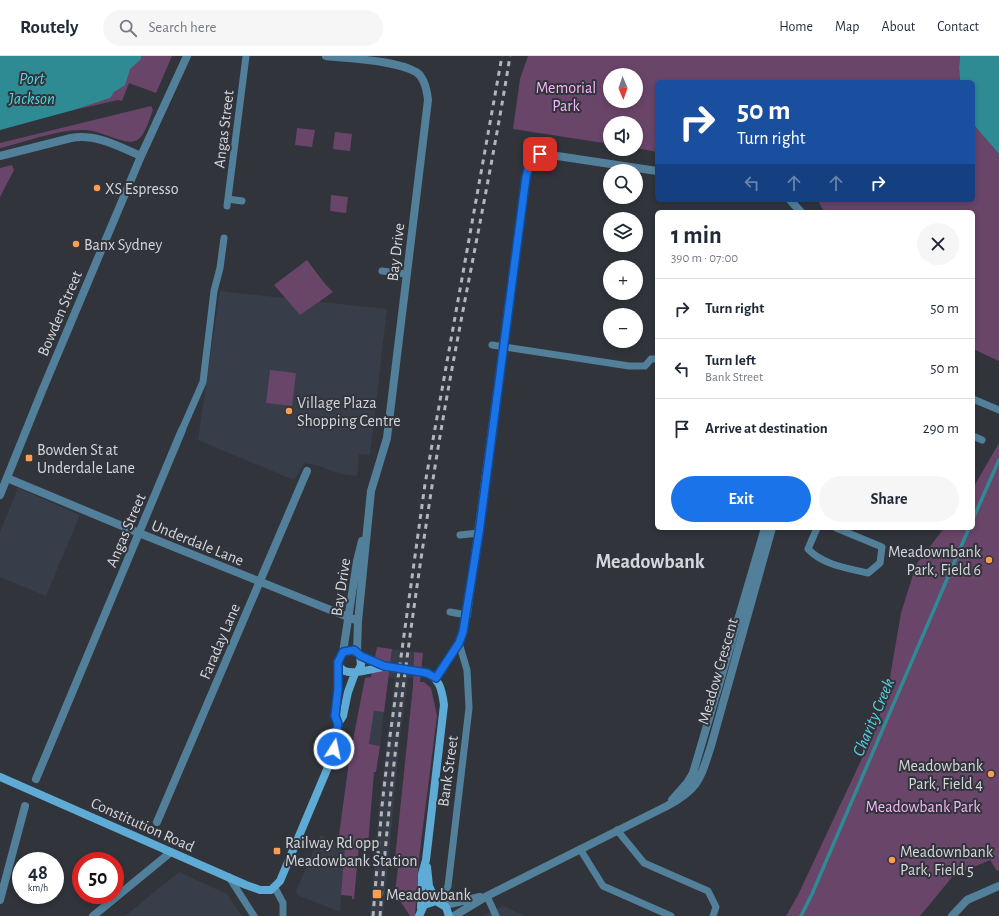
<!DOCTYPE html>
<meta charset="utf-8">
<style>
body{margin:0;font-family:"Alegreya Sans",sans-serif;background:#f6f6f7;color:#1f2937;height:100vh;display:flex;flex-direction:column;font-size:15px;white-space:nowrap}
*{box-sizing:border-box;margin:0}
p{font-size:13px;color:#747a83}
.icon{flex:none;width:22px;height:22px;fill:none;stroke:currentColor;stroke-width:2;stroke-linecap:round;stroke-linejoin:round}
.map{position:relative;flex:1;overflow:hidden}
.sheet{position:absolute;left:655px;top:154px;width:320px;height:320px;display:flex;flex-direction:column;background:#fff;border-radius:6px;box-shadow:0 2px 6px #0003}
.sheet>*{flex:none}
.top-card{position:absolute;left:655px;top:24px;width:320px;height:122px;border-radius:6px;box-shadow:0 2px 6px #0003;background:#1a4fa0;color:#fff;overflow:hidden}
.needle{width:26px;rotate:178deg}
.fabs{position:absolute;left:603px;top:12px;display:grid;gap:8px}
.fabs a{display:grid;place-items:center;width:40px;height:40px;border-radius:50%;background:#fff;box-shadow:0 2px 6px #0003;font-size:20px}
.speed{position:absolute;left:12px;top:796px;display:flex;gap:8px;font-size:20px;font-weight:700;text-align:center}
.speed>*{display:grid;place-content:center;width:52px;height:52px;border-radius:50%;background:#fff;box-shadow:0 2px 6px #0003;line-height:1}
.speed small{font-size:10px;font-weight:400}
.speed .limit{border:6px solid #d22;background:#fff;color:#111}
.pin{position:absolute;display:grid;place-items:center;width:34px;height:34px;color:#fff;margin:-17px;border-radius:8px;box-shadow:0 2px 6px #0006}
.me{position:absolute;width:44px;margin:-22px;rotate:10deg;stroke-linejoin:round;filter:drop-shadow(0 0 3px #0008)}
.turn{display:flex;align-items:center;gap:14px;height:84px;padding:0 16px;font-size:18px}
.turn .icon{width:52px;height:52px;stroke-width:2.5}
.turn b{display:block;font-size:28px;line-height:34px}
.lanes{display:flex;align-items:center;height:38px;padding:0 16px;background:#0003;justify-content:center;gap:20px;direction:ltr}
.lanes .off{opacity:.35}
.round{display:grid;place-items:center;flex:none;width:42px;height:42px;border-radius:21px;background:#f6f6f7}
.head{display:flex;align-items:center;justify-content:space-between;height:68px;padding:0 16px}
h1{font-size:24px;font-weight:700;line-height:30px}
.button{display:flex;gap:8px;margin-top:auto;padding:8px 16px}
.button a{flex:1;height:46px;border-radius:24px;background:#1a73e8;color:#fff;font-size:16px;font-weight:700;line-height:46px;text-align:center}
.button a+a{background:#f6f6f7;color:#1f2937}
ul{padding:0;list-style:none}
li{display:flex;align-items:center;gap:12px;height:60px;padding:0 16px;border-top:1px solid #e0e1e3}
li div{flex:1}
li b{display:block;font-size:15px}
li em{font-style:normal}
header{display:flex;align-items:center;gap:24px;box-sizing:border-box;height:56px;padding:0 20px;background:#fff;border-bottom:1px solid #e0e1e3}
header strong{font-size:19px}
nav{display:flex;gap:22px;margin-inline-start:auto;font-size:14px}
.search{width:280px;height:36px;background:#f6f6f7;display:flex;align-items:center;gap:10px;box-sizing:border-box;padding:0 14px;border-radius:22px;color:#747a83;font-size:15px}
.map>svg:first-child{display:block}
.built{fill:#373d49}
.green{fill:#694569;fill-rule:evenodd}
.water{fill:#2e8b94}
.lines{fill:none;stroke-linecap:round;stroke-linejoin:round}
.stream{stroke:#2e8b94;stroke-width:3.5}
.service{stroke:#52809b;stroke-width:7}
.minor{stroke:#52809b;stroke-width:8}
.secondary{stroke:#5eabd6;stroke-width:8}
.rail{stroke:#b3b5b9;stroke-width:3;stroke-dasharray:5 5;stroke-linecap:butt}
.secondary-bridge{stroke:#5eabd6;stroke-width:8}
.route-casing{stroke:#114b97;stroke-width:10}
.route{stroke:#1a73e8;stroke-width:7}
.poi-dot{fill:#fb9e51;stroke:#31343b;stroke-width:1.5}
.labels{text-anchor:middle;stroke-width:4;stroke-linejoin:round;paint-order:stroke}
.park-label{font-size:16px;fill:#f9b6f8;stroke:#31343b}
.street-label{font-size:16px;fill:#d5d7db;stroke:#31343b}
.poi-label{font-size:16px;fill:#d5d7db;stroke:#31343b;text-anchor:start}
.water-label{font-size:17px;font-style:italic;fill:#51d6e4;stroke:#31343b}
.district-label{font-size:20px;font-weight:bold;fill:#d5d7db;stroke:#31343b}
</style>
<header>
<strong>Routely</strong>
<div class="search"><svg class="icon" aria-label="search" viewBox="0 0 24 24"><circle cx="10" cy="10" r="6"/><path d="M15 15l6 6"/></svg>Search here</div>
<nav><a>Home</a><a>Map</a><a>About</a><a>Contact</a></nav>
</header>
<div class="map">
<svg width="999" height="860" viewBox="0 0 999 860">
<rect width="100%" height="100%" fill="#31343b"/>
<path class="built" d="M220,235L387,253L370,399L359,398L357,420L341,418L319,410L305,407L294,424L198,384Z
M18,432L80,459L46,540L0,521V476Z
M392,593L414,596L413,622H408L400,681L383,860H370L379,752L395,623L388,621Z
M374,655L384,656L380,690L369,688Z
M320,779L345,790L340,856L297,839L296,835Z
M179,816L227,838L242,860H125Z
M503,850L526,860H482Z"/>
<path class="green" d="M110,0H172L156,37L129,27L122,45L118,44L70,55L81,36Z
M528,0H960L959,11L960,26H657V96L636,92V67H610V88L513,73L520,23ZM610,19H636V45H610Z
M151,50L153,54C149,63 145,82 135,85C124,89 100,74 85,74C58,73 26,86 0,92V87Z
M973,68L999,98V305L973,293V156H824L818,144H973Z
M297,72L315,74L312,91L295,89Z
M335,76L352,78L350,95L333,93Z
M12,109L14,114L0,141V112Z
M331,139L348,141L346,157L330,155Z
M307,204L325,228L333,236L300,259L274,229Z
M270,314L296,317L292,350L266,347Z
M999,387V814L997,815L990,804L953,820L920,860H786L798,839L872,681L887,639L901,557L916,509L944,472H973V432Z
M377,591L392,593L384,656L374,655L369,688L380,690L376,716H374L368,789H359L354,843H352V840L341,839L345,790L338,787L349,705L365,622L371,621Z
M414,596L423,597L420,626H424L431,632L437,660L419,802L415,860H410L395,837L398,812H394L413,630Z"/>
<path class="water" d="M0,0H141V3L130,13L125,29L114,36L110,42L70,55L0,74Z
M960,0H999V98L973,68V26H960L959,11Z"/>
<g class="lines">
<path class="stream" d="M973,463L999,404
M801,860L812,838L969,472"/>
<path class="service" d="M228,143L242,145
M227,150L246,0
M382,215L406,218
M492,289L629,310H645L651,303H657
M973,343L999,354
M182,374L203,326L214,235L220,212L224,182
M973,380L982,384
M817,472L808,493C823,509 847,512 868,517L880,507L882,491L836,472
M460,479L479,477
M450,556L467,559
M617,774L644,807L708,835L716,851L713,860
M580,793L603,830L671,860
M229,821L254,860
M275,832L283,847V860
M487,840L496,860
M440,846L448,830L469,652L467,614L459,587"/>
<path class="minor" d="M326,0C350,3 395,4 416,16C424,21 427,35 428,44L387,382L371,435L358,565L357,596
M0,100L71,82C95,77 120,91 141,100
M790,144L801,156
M7,422L139,477L358,565
M0,439L42,335L141,100L187,0
M343,596L357,505L362,485
M436,622L459,587L467,559L526,121C528,110 532,100 544,98L657,115
M36,723L182,374
M672,744L687,727L693,717L765,472
M157,766L307,415
M0,844L25,750
M445,849L480,841
M93,860L171,796
M454,860L487,840L667,750C700,732 700,723 711,690L772,472
M952,860L967,844L999,830"/>
<path class="secondary" d="M361,601L384,610
M339,610C346,623 371,612 384,611
M338,668L335,660L338,633V606L343,596L351,594L360,599L361,609L358,615
M0,721L246,829L260,834H271L280,825L331,704L338,668L343,660L348,636L355,617
M427,811L429,830L436,845
M421,852L422,818L426,804L444,649C442,633 439,620 423,616
M419,860L424,849L436,845L446,851L449,860"/>
<path class="rail" d="M373,860L382,750L390,680L425,428L502,0
M380,860C390,716 410,573 432,430C454,286 487,144 510,0"/>
<path class="secondary-bridge" d="M384,611L423,616"/>
</g>
<g class="lines">
<defs>
<path id="route" d="M334,693L338,668L335,660L338,633V606L343,596L354,594L361,600L384,610L427,617L436,622L459,587L463,576L479,477L526,121L529,110L540,98"/>
</defs>
<use href="#route" class="route-casing"/>
<use href="#route" class="route"/>
</g>
<g class="poi-dot">
<circle cx="97" cy="132" r="4"/>
<circle cx="76" cy="188" r="4"/>
<circle cx="289" cy="355" r="4"/>
<rect x="25" y="398" width="8" height="8" rx="2"/>
<circle cx="989" cy="504" r="4"/>
<circle cx="991" cy="718" r="4"/>
<rect x="273" y="791" width="8" height="8" rx="2"/>
<circle cx="892" cy="804" r="4"/>
<rect x="372" y="833" width="10" height="10" rx="2"/>
</g>
<g class="labels">
<g class="park-label">
<text x="566" y="37">Memorial<tspan x="566" dy="18">Park</tspan></text>
<text x="923" y="756">Meadowbank Park</text>
</g>
<g class="street-label">
<text transform="translate(223 73) rotate(-83)" y="6">Angas Street</text>
<text transform="translate(395 196) rotate(-83)" y="6">Bay Drive</text>
<text transform="translate(59 257) rotate(-67)" y="6">Bowden Street</text>
<text transform="translate(125 474) rotate(-67)" y="6">Angas Street</text>
<text transform="translate(198 486) rotate(22)" y="6">Underdale Lane</text>
<text transform="translate(340 531) rotate(-81)" y="6">Bay Drive</text>
<text transform="translate(219 585) rotate(-67)" y="6">Faraday Lane</text>
<text transform="translate(717 615) rotate(-74)" y="6">Meadow Crescent</text>
<text transform="translate(447 715) rotate(-82)" y="6">Bank Street</text>
<text transform="translate(143 768) rotate(24)" y="6">Constitution Road</text>
</g>
<g class="poi-label">
<text x="105" y="138">XS Espresso</text>
<text x="84" y="194">Banx Sydney</text>
<text x="297" y="352">Village Plaza<tspan x="297" dy="18">Shopping Centre</tspan></text>
<text x="37" y="399">Bowden St at<tspan x="37" dy="18">Underdale Lane</tspan></text>
<text x="981" y="501" text-anchor="end">Meadownbank<tspan x="981" dy="18">Park, Field 6</tspan></text>
<text x="983" y="715" text-anchor="end">Meadowbank<tspan x="983" dy="18">Park, Field 4</tspan></text>
<text x="285" y="792">Railway Rd opp<tspan x="285" dy="18">Meadowbank Station</tspan></text>
<text x="900" y="801">Meadownbank<tspan x="900" dy="18">Park, Field 5</tspan></text>
<text x="386" y="844">Meadowbank</text>
</g>
<g class="water-label">
<text x="32" y="28">Port<tspan x="32" dy="20">Jackson</tspan></text>
<text transform="translate(873 661) rotate(-67)" y="6">Charity Creek</text>
</g>
<g class="district-label">
<text x="650" y="512">Meadowbank</text>
</g>
</g>
</svg>
<div class="fabs">
<a><svg class="needle" viewBox="-14 -14 28 28"><path d="M0-13l5 13h-10z" fill="#e53935"/><path d="M0 13l5-13h-10z" fill="#747a83"/></svg></a>
<a><svg class="icon" aria-label="sound" viewBox="0 0 24 24"><path d="M4 9h4l5-4v14l-5-4H4zM17 9q2 3 0 6"/></svg></a>
<a><svg class="icon" aria-label="search" viewBox="0 0 24 24"><circle cx="10" cy="10" r="6"/><path d="M15 15l6 6"/></svg></a>
<a><svg class="icon" aria-label="layers" viewBox="0 0 24 24"><path d="M12 4l9 5-9 5-9-5zM3 14l9 5 9-5"/></svg></a>
<a>+</a>
<a>−</a>
</div>
<div class="speed"><div>48<small>km/h</small></div><div class="limit">50</div></div>
<div class="pin" style="left:540px;top:98px;background:#d93025"><svg class="icon" aria-label="arrive" viewBox="0 0 24 24"><path d="M6 21V4h12l-3 4 3 4H6"/></svg></div>
<svg class="me" style="left:334px;top:693px" viewBox="-20 -20 40 40"><circle r="17" fill="#1a73e8" stroke="#fff" stroke-width="3"/><path d="M0-11L8 9 0 5-8 9z" fill="#fff"/></svg>
<div class="top-card">
<div class="turn"><svg class="icon" aria-label="right" viewBox="0 0 24 24"><path d="M7 20v-9h11M14 6l5 5-5 5"/></svg><div><b>50 m</b>Turn right</div></div>
<div class="lanes"><svg class="icon off" aria-label="left" viewBox="0 0 24 24"><path d="M17 20v-9H6M10 6l-5 5 5 5"/></svg><svg class="icon off" aria-label="ahead" viewBox="0 0 24 24"><path d="M12 20V5M6 11l6-6 6 6"/></svg><svg class="icon off" aria-label="ahead" viewBox="0 0 24 24"><path d="M12 20V5M6 11l6-6 6 6"/></svg><svg class="icon" aria-label="right" viewBox="0 0 24 24"><path d="M7 20v-9h11M14 6l5 5-5 5"/></svg></div>
</div>
<section class="sheet">
<div class="head"><div><h1>1 min</h1><p>390 m · 07:00</p></div><a class="round"><svg class="icon" aria-label="close" viewBox="0 0 24 24"><path d="M6 6l12 12M18 6L6 18"/></svg></a></div>
<ul>
<li><svg class="icon" aria-label="right" viewBox="0 0 24 24"><path d="M7 20v-9h11M14 6l5 5-5 5"/></svg><div><b>Turn right</b></div><em>50 m</em></li>
<li><svg class="icon" aria-label="left" viewBox="0 0 24 24"><path d="M17 20v-9H6M10 6l-5 5 5 5"/></svg><div><b>Turn left</b><p>Bank Street</p></div><em>50 m</em></li>
<li><svg class="icon" aria-label="arrive" viewBox="0 0 24 24"><path d="M6 21V4h12l-3 4 3 4H6"/></svg><div><b>Arrive at destination</b></div><em>290 m</em></li>
</ul>
<div class="button"><a>Exit</a><a>Share</a></div>
</section>
</div>
